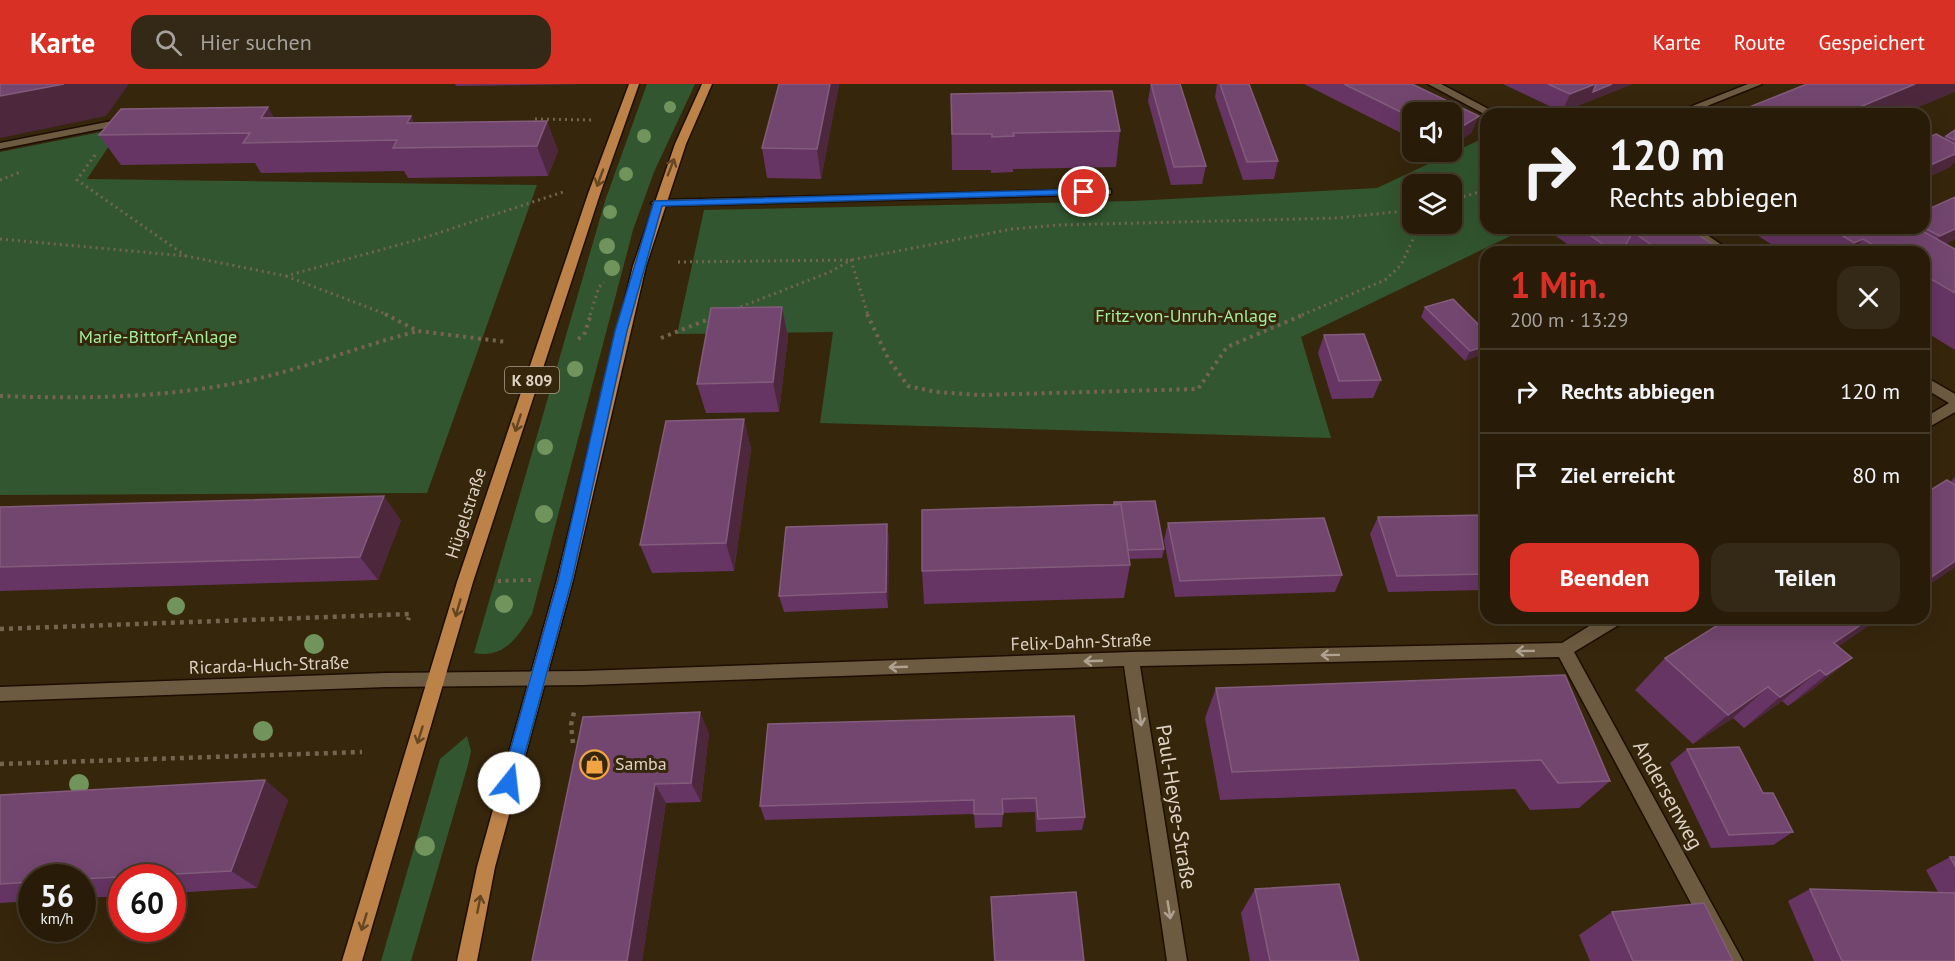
<!DOCTYPE html>
<html lang="de">
<meta charset="utf-8">
<style>
body{margin:0;font-family:"PT Sans",sans-serif;background:#342917;color:#f1f3f6;height:100vh;display:flex;flex-direction:column;font-size:22px;white-space:nowrap}
*{box-sizing:border-box;margin:0}
p{font-size:20px;color:#a5a19c}
.icon{flex:none;width:33px;height:33px;fill:none;stroke:currentColor;stroke-width:2;stroke-linecap:round;stroke-linejoin:round}
.map{position:relative;flex:1;overflow:hidden}
.details{position:absolute;left:1480px;top:162px;width:450px;height:378px;display:flex;flex-direction:column;background:#281c09;border-radius:18px;box-shadow:0 6px 24px #0002,0 0 0 2px #443a2a}
.details>*{flex:none}
.banner{position:absolute;left:1480px;top:24px;width:450px;height:126px;border-radius:18px;box-shadow:0 6px 24px #0002,0 0 0 2px #443a2a;background:#281c09;color:#f1f3f6;overflow:hidden}
.tools{position:absolute;left:1402px;top:18px;display:grid;gap:12px}
.tools a{display:grid;place-items:center;width:60px;height:60px;border-radius:12px;background:#281c09;box-shadow:0 6px 24px #0002,0 0 0 2px #443a2a;font-size:30px}
.speed{position:absolute;left:18px;top:780px;display:flex;gap:12px;font-size:30px;font-weight:700;text-align:center}
.speed>*{display:grid;place-content:center;width:78px;height:78px;border-radius:50%;background:#281c09;box-shadow:0 6px 24px #0002,0 0 0 2px #443a2a;line-height:1}
.speed small{font-size:15px;font-weight:400}
.speed .limit{border:9px solid #d22;background:#fff;color:#111}
.pin{position:absolute;display:grid;place-items:center;width:51px;height:51px;color:#fff;margin:-26px;border:3px solid #fff;border-radius:50%;box-shadow:0 2px 6px #0007}
.me{position:absolute;width:66px;margin:-33px;rotate:16deg;stroke-linejoin:round;filter:drop-shadow(0 0 4px #0008)}
.turn{display:flex;align-items:center;gap:21px;height:126px;padding:0 30px;font-size:27px}
.turn .icon{width:78px;height:78px;stroke-width:2.5}
.turn b{display:block;font-size:42px;line-height:51px}
.round{display:grid;place-items:center;flex:none;width:63px;height:63px;border-radius:18px;background:#342917}
.overview{display:flex;align-items:center;justify-content:space-between;height:102px;padding:0 30px}
h1{font-size:36px;font-weight:600;line-height:45px;color:#d93025}
.primary-button{display:flex;gap:12px;margin-top:auto;padding:12px 30px}
.primary-button a{flex:1;height:69px;border-radius:18px;background:#d93025;color:#fff;font-size:24px;font-weight:600;line-height:69px;text-align:center}
.primary-button a+a{background:#342917;color:#f1f3f6}
ul{padding:0;list-style:none}
li{display:flex;align-items:center;gap:18px;height:84px;padding:0 30px;border-top:2px solid #443a2a}
li div{flex:1}
li b{display:block;font-size:22px}
li em{font-style:normal}
header{display:flex;align-items:center;gap:36px;box-sizing:border-box;height:84px;padding:0 30px;background:#d93025;color:#fff}
header strong{font-size:28px}
nav{display:flex;gap:33px;margin-inline-start:auto;font-size:21px}
.search{width:420px;height:54px;background:#342917;display:flex;align-items:center;gap:15px;box-sizing:border-box;padding:0 21px;border-radius:18px;color:#a5a19c;font-size:22px}
.map>svg:first-child{display:block}
.green{fill:#32562f;fill-rule:evenodd}
.lines{fill:none;stroke-linecap:round;stroke-linejoin:round}
.service-casing{stroke:#1d0e00;stroke-width:3}
.minor-casing{stroke:#1d0e00;stroke-width:3}
.primary-casing{stroke:#1d0e00;stroke-width:3}
.path-far2{stroke:#736550;stroke-width:3;stroke-dasharray:2 4;stroke-linecap:butt}
.path-far1{stroke:#736550;stroke-width:4;stroke-dasharray:3 4.5;stroke-linecap:butt}
.path{stroke:#736550;stroke-width:4.5;stroke-dasharray:4 5;stroke-linecap:butt}
.service{fill:#6d5b41;fill-rule:evenodd}
.minor{fill:#6d5b41;fill-rule:evenodd}
.primary{fill:#bd8248;fill-rule:evenodd}
.tree{fill:#70945b}
.wall{fill:#663564}
.shaded-wall{fill:#4d283d}
.building{fill:#73466f;stroke:#835c7c;stroke-width:1.5}
.oneway{stroke:#654621}
.oneway2{stroke:#b0a290}
.route{fill:#1a73e8;stroke:#114b97;stroke-width:1.5}
.labels{text-anchor:middle;stroke-width:6;stroke-linejoin:round;paint-order:stroke}
.shield{fill:#36260c;stroke:#ab9e8d;stroke-width:1.5}
.shield-label{font-size:16px;font-weight:bold;fill:#ddd2c4}
.park-label{font-size:18px;fill:#a0ee9b;stroke:#36260c}
.street-label{font-size:18px;fill:#ddd2c4;stroke:#36260c}
.poi-label{font-size:18px;fill:#ddd2c4;stroke:#36260c;text-anchor:start}
.near-street-label{font-size:21px;fill:#ddd2c4;stroke:#36260c}
</style>
<header>
<strong>Karte</strong>
<div class="search"><svg class="icon" aria-label="search" viewBox="0 0 24 24"><circle cx="10" cy="10" r="6"/><path d="M15 15l6 6"/></svg>Hier suchen</div>
<nav><a>Karte</a><a>Route</a><a>Gespeichert</a></nav>
</header>
<div class="map">
<svg width="1955" height="877" viewBox="0 0 1955 877">
<rect width="100%" height="100%" fill="#36260c"/>
<path class="green" d="M647,0H695L654,88L633,146L532,530C518,553 504,575 474,569L605,117Z
M121,44L87,95L537,101L427,409L0,411V68Z
M1486,53V144H1527L1301,253L1331,354L820,339L833,248L677,250L704,126L1133,117L1377,104ZM1413,100H1452V140H1413Z
M467,652L471,667L468,681L411,877H381L440,675Z"/>
<g class="lines">
<defs>
<path id="service" d="M127,34L131,35V39L0,65V59Z
M1107,105L1111,106V110L657,122L651,119L657,116Z"/>
<path id="minor" d="M1428,0H1441L1498,30L1486,31Z
M1748,0H1762L1687,30H1672Z
M1683,144H1697L1732,168H1718Z
M1924,292L1955,310V328L1924,346V334L1949,319L1924,304Z
M1602,534H1624L1622,539L1574,568L1743,877H1722L1559,573L1140,582L1187,877H1167L1124,582L583,601L386,603L0,617V603L386,589L583,587L1131,568L1562,559Z"/>
<path id="primary" d="M629,0H639L600,110L473,498L362,877H342L457,498L588,110Z
M702,0H712L686,60L646,182L573,496L495,783L477,877H457L477,783L557,496L633,182L675,60Z"/>
</defs>
<use href="#service" class="service-casing"/>
<use href="#minor" class="minor-casing"/>
<use href="#primary" class="primary-casing"/>
<path class="path-far2" d="M535,35L591,36
M95,71L77,96L186,172
M0,96L20,88
M1452,116L1486,106
M0,155L186,172L286,192L420,155L563,108
M678,178L851,176L1012,145L1059,141L1338,134L1413,126
M286,192L388,231
M735,225L830,188L851,176L868,231
M590,231L599,203L604,198
M1302,231L1385,196L1401,181L1420,140"/>
<path class="path-far1" d="M385,230L418,247L507,258
M867,230L888,274L908,302L936,308L979,311L1198,305L1227,263L1305,230
M661,254L714,233
M578,255L584,251L591,230
M0,312C81,315 162,314 242,298C302,286 359,262 418,247
M498,497L533,496"/>
<path class="path" d="M0,545L410,530L408,536
M573,659L571,641L575,624
M0,680L362,668"/>
<use href="#service" class="service"/>
<use href="#minor" class="minor"/>
<use href="#primary" class="primary"/>
</g>
<g class="tree">
<circle cx="670" cy="23" r="6"/>
<circle cx="644" cy="52" r="7"/>
<circle cx="626" cy="90" r="7"/>
<circle cx="610" cy="128" r="7"/>
<circle cx="607" cy="162" r="8"/>
<circle cx="612" cy="184" r="8"/>
<circle cx="575" cy="285" r="8"/>
<circle cx="545" cy="363" r="8"/>
<circle cx="544" cy="430" r="9"/>
<circle cx="504" cy="520" r="9"/>
<circle cx="176" cy="522" r="9"/>
<circle cx="314" cy="560" r="10"/>
<circle cx="263" cy="647" r="10"/>
<circle cx="79" cy="700" r="10"/>
<circle cx="425" cy="762" r="10"/>
</g>
<path class="wall" d="M455,0H585L456,2Z
M839,0L821,95L767,94L762,64Z
M1151,0L1206,82L1202,100L1171,101L1148,17Z
M1217,0H1249L1278,77L1274,95L1243,96L1215,13Z
M1304,0H1412L1479,32L1471,49L1452,62V28H1413V55Z
M1503,0H1632L1562,28Z
M951,10L1120,47L1116,83L1013,85V88L991,89V86H952Z
M268,23L274,34L411,32L414,39L547,37L558,67L548,92L408,94L404,87L261,89L255,79L121,81L99,51Z
M1955,46V77L1950,83L1924,95V55L1944,54L1946,52Z
M1955,113V155L1945,160L1955,166V266L1924,247V168H1783L1746,144H1924Z
M1560,144H1688L1724,168H1578L1556,152Z
M782,223L788,253L779,328L706,329L697,300Z
M1425,223L1486,248L1465,277L1421,233Z
M1324,251L1381,296L1373,314L1332,315L1318,269Z
M744,335L751,365L734,487L652,489L640,461Z
M1955,393V483L1924,504V410L1950,398Z
M1114,418L1164,465L1162,474L1129,475L1130,481L1124,514L924,520L922,487L1113,421Z
M0,423L401,436L378,496L0,507Z
M1486,431V506L1388,508L1370,450L1378,433Z
M1168,439L1342,491L1335,508L1175,513L1164,456Z
M887,440L889,456L888,524L784,528L779,512Z
M1729,534H1880L1838,562L1852,574L1813,605L1788,622L1782,617L1744,644L1733,634L1693,660L1635,606L1665,574Z
M1565,591L1610,697L1579,724L1530,726L1515,705L1220,716L1205,634L1216,604Z
M1074,632L1085,733L1082,746L1036,748L1035,728L1003,729L1002,743L975,744L974,730L765,736L760,722Z
M583,633L709,649L701,718L666,719L642,877H532Z
M1687,665L1763,709L1793,748L1773,761L1711,764L1670,679Z
M265,696L288,716L257,804L172,809V794H122V812L82,814V794H32V817L0,819V711Z
M1950,773H1955V877H1814L1788,817L1810,805L1938,808L1926,786Z
M1255,805L1359,877H1250L1241,829Z
M991,813L1084,877H994L991,824Z
M1612,828L1733,877H1590L1579,851Z"/>
<path class="shaded-wall" d="M64,0H129L106,32L0,54V12Z
M830,0H839L821,95L817,65Z
M1595,0H1632L1562,28L1570,10Z
M1915,0H1955V8L1902,30H1843Z
M268,23L285,53L261,34Z
M411,32L424,62L407,39Z
M1479,32L1471,49L1452,62V49Z
M547,37L558,67L548,92L537,62Z
M1955,70V77L1950,83L1924,95V84Z
M1955,145V155L1924,170L1940,152Z
M1863,155L1854,168H1847L1854,159Z
M782,223L788,253L779,328L773,298Z
M1486,262V269L1465,277L1470,267Z
M744,335L751,365L734,487L726,459Z
M384,412L401,436L378,496L360,473Z
M887,440L889,456L888,524L886,508Z
M1955,477V483L1924,504V498Z
M1871,534H1880L1797,591L1834,559Z
M1852,574L1813,605L1788,622L1826,591Z
M1820,586L1782,617L1744,644L1780,613Z
M1768,603L1733,634L1693,660L1728,631Z
M700,628L709,649L701,718L691,699Z
M265,696L288,716L257,804L231,787Z
M655,700L666,719L642,877H627Z"/>
<path class="building" d="M0,0H64L0,12Z
M779,0H830L817,65L762,64Z
M1151,0H1180L1206,82L1174,83Z
M1220,0H1249L1278,77L1247,78Z
M1344,0H1412L1479,32L1452,49V28H1413V34Z
M1548,0H1595L1570,10Z
M1596,0H1612L1593,8Z
M1807,0H1915L1843,30H1732Z
M1112,7L1120,47L1013,49L1014,52L992,53V50H952L951,10Z
M268,23L261,34L411,32L407,39L547,37L537,62L393,64L397,56L243,59L250,49L99,51L121,25Z
M1955,46V56L1946,52Z
M1936,50L1955,60V70L1924,84V55Z
M1955,113V145L1940,152L1924,144V127Z
M1580,144H1643L1633,148L1622,167L1619,168H1614Z
M1643,144H1688L1724,168H1662L1633,148Z
M1830,144H1917L1955,165V209L1924,191V168H1885L1863,155L1854,159Z
M1453,215L1486,248V262L1470,267L1425,223Z
M782,223L773,298L697,300L711,224Z
M1364,250L1381,296L1339,297L1324,251Z
M744,335L726,459L640,461L666,337Z
M1947,396L1955,401V477L1924,498V410Z
M384,412L360,473L0,483V423Z
M1155,417L1164,465L1128,466L1121,420L1114,421V418Z
M1121,420L1130,481L922,487V426Z
M1486,431V490L1397,492L1378,433Z
M1324,434L1342,491L1180,497L1168,439Z
M887,440L886,508L779,512L786,443Z
M1729,534H1871L1834,559L1852,574L1826,591L1820,586L1780,613L1768,603L1728,631L1665,574Z
M1565,591L1610,697L1558,699L1541,676L1232,688L1216,604Z
M700,628L691,699L655,700L627,877H532L583,633Z
M1074,632L1085,733L1038,735L1036,714L1002,715L1003,730H974V716L760,722L768,640Z
M1739,663L1763,709H1773L1793,748L1729,751L1687,665Z
M265,696L231,787L82,795V794H32V798L0,800V711Z
M1950,773H1955V782Z
M1339,800L1359,877H1270L1255,805Z
M1810,805L1955,809V877H1842Z
M1076,808L1084,877H995L991,813Z
M1704,819L1733,877H1633L1612,828Z"/>
<defs><path id="oneway-shaft" d="M-6 0H5M1.5-3L5.5 0L1.5 3" fill="none" stroke-width="1.6" stroke-linecap="round" stroke-linejoin="round" transform="scale(1.5)"/></defs>
<g class="oneway">
<use href="#oneway-shaft" transform="translate(671 83) rotate(-69)"/>
<use href="#oneway-shaft" transform="translate(600 94) rotate(110)"/>
<use href="#oneway-shaft" transform="translate(518 339) rotate(108)"/>
<use href="#oneway-shaft" transform="translate(458 524) rotate(106)"/>
<use href="#oneway-shaft" transform="translate(420 651) rotate(107)"/>
<use href="#oneway-shaft" transform="translate(479 820) rotate(-79)"/>
<use href="#oneway-shaft" transform="translate(364 838) rotate(107)"/>
</g>
<g class="oneway2">
<use href="#oneway-shaft" transform="translate(1525 567) rotate(179)"/>
<use href="#oneway-shaft" transform="translate(1330 571) rotate(179)"/>
<use href="#oneway-shaft" transform="translate(1093 577) rotate(178)"/>
<use href="#oneway-shaft" transform="translate(898 583) rotate(178)"/>
<use href="#oneway-shaft" transform="translate(1140 633) rotate(81)"/>
<use href="#oneway-shaft" transform="translate(1169 826) rotate(81)"/>
</g>
<path class="route" d="M1084,105L1088,106V110L662,122L627,247L572,496L517,699L515,705L509,707L504,705L501,699L558,496L615,247L654,117Z"/>
<defs>
<symbol id="shop-ring" viewBox="-11 -11 22 22"><circle r="9.5" fill="#36260c" stroke="#f3a442" stroke-width="1.5"/><path d="M-5-2.5h2.3a2.7 3.5 0 0 1 5.4 0H5L5.5 6h-11ZM-1.5-2.5h3a1.5 2.3 0 0 0-3 0Z" fill="#f3a442"/></symbol>
</defs>
<g fill-rule="evenodd">
<use href="#shop-ring" x="578" y="664" width="33" height="33"/>
</g>
<g class="labels">
<rect class="shield" x="505" y="283" width="54" height="26" rx="4.5"/>
<g class="shield-label">
<text x="532" y="302">K 809</text>
</g>
<g class="park-label">
<text x="1186" y="238">Fritz-von-Unruh-Anlage</text>
<text x="158" y="259">Marie-Bittorf-Anlage</text>
</g>
<g class="street-label">
<text transform="translate(466 429) rotate(-72)" y="6">Hügelstraße</text>
<text transform="translate(1081 558) rotate(-2)" y="6">Felix-Dahn-Straße</text>
<text transform="translate(269 581) rotate(-2)" y="6">Ricarda-Huch-Straße</text>
</g>
<g class="poi-label">
<text x="615" y="686">Samba</text>
</g>
<g class="near-street-label">
<text transform="translate(1668 711) rotate(61)" y="7">Andersenweg</text>
<text transform="translate(1176 723) rotate(81)" y="7">Paul-Heyse-Straße</text>
</g>
</g>
</svg>
<div class="tools">
<a><svg class="icon" aria-label="sound" viewBox="0 0 24 24"><path d="M4 9h4l5-4v14l-5-4H4zM17 9q2 3 0 6"/></svg></a>
<a><svg class="icon" aria-label="layers" viewBox="0 0 24 24"><path d="M12 4l9 5-9 5-9-5zM3 14l9 5 9-5"/></svg></a>
</div>
<div class="speed"><div>56<small>km/h</small></div><div class="limit">60</div></div>
<div class="pin" style="left:1084px;top:108px;background:#d93025"><svg class="icon" aria-label="arrive" viewBox="0 0 24 24"><path d="M6 21V4h12l-3 4 3 4H6"/></svg></div>
<svg class="me" style="left:509px;top:699px" viewBox="-20 -20 40 40"><circle r="19" fill="#fff"/><path d="M0-13L10 11 0 6-10 11z" fill="#1a73e8"/></svg>
<div class="banner">
<div class="turn"><svg class="icon" aria-label="right" viewBox="0 0 24 24"><path d="M7 20v-9h11M14 6l5 5-5 5"/></svg><div><b>120 m</b>Rechts abbiegen</div></div>
</div>
<section class="details">
<div class="overview"><div><h1>1 Min.</h1><p>200 m · 13:29</p></div><a class="round"><svg class="icon" aria-label="close" viewBox="0 0 24 24"><path d="M6 6l12 12M18 6L6 18"/></svg></a></div>
<ul>
<li><svg class="icon" aria-label="right" viewBox="0 0 24 24"><path d="M7 20v-9h11M14 6l5 5-5 5"/></svg><div><b>Rechts abbiegen</b></div><em>120 m</em></li>
<li><svg class="icon" aria-label="arrive" viewBox="0 0 24 24"><path d="M6 21V4h12l-3 4 3 4H6"/></svg><div><b>Ziel erreicht</b></div><em>80 m</em></li>
</ul>
<div class="primary-button"><a>Beenden</a><a>Teilen</a></div>
</section>
</div>
